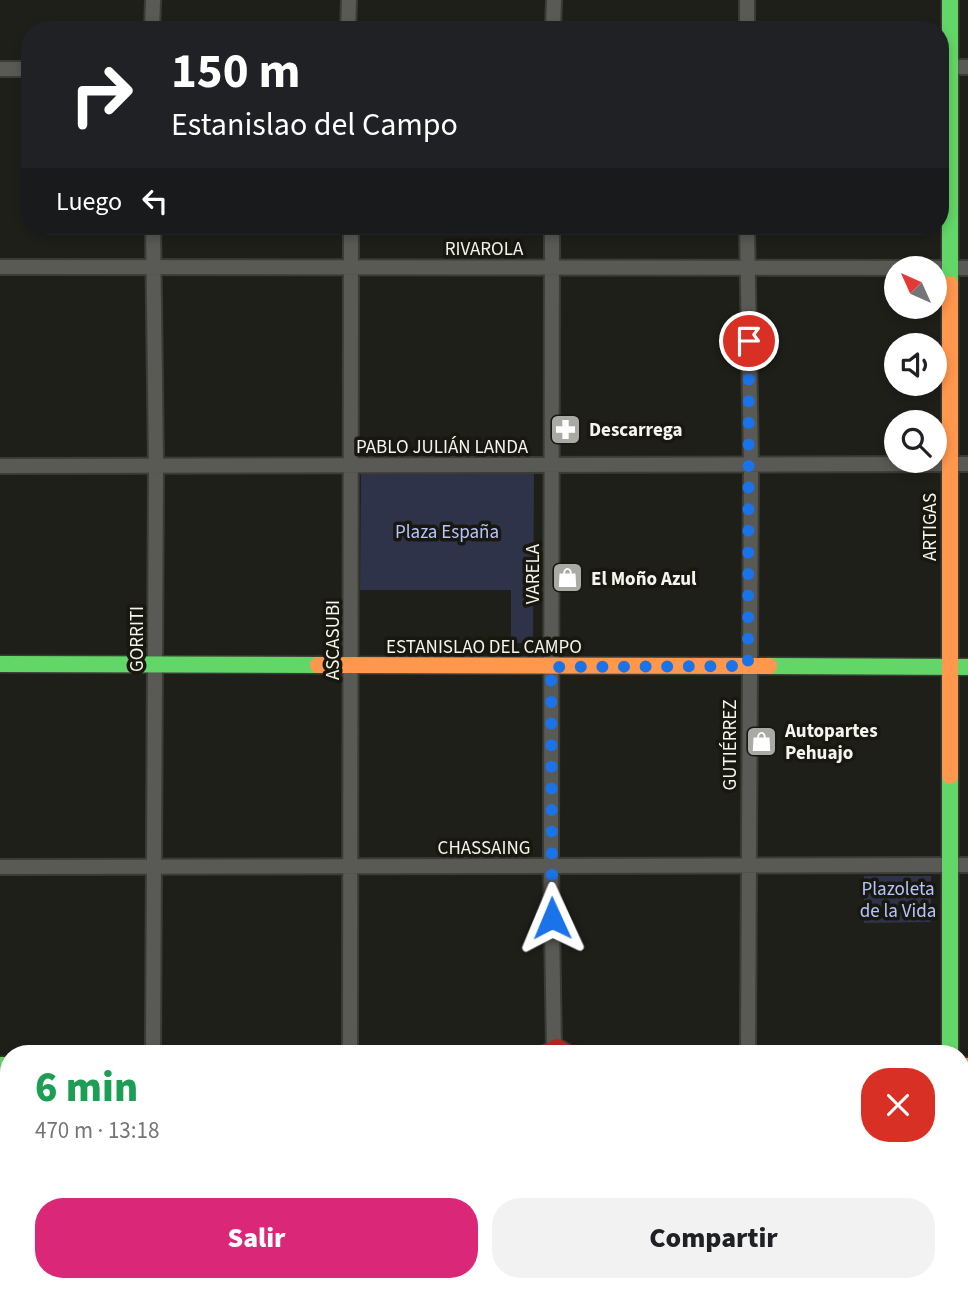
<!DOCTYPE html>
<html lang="es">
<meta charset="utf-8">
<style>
body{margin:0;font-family:"Source Sans 3",sans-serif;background:#f2f2f2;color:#202124;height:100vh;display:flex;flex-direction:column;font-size:26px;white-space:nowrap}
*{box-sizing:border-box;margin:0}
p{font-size:23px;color:#757577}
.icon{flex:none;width:38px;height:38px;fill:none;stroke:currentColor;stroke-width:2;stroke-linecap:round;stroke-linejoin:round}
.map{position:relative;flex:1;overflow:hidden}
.drawer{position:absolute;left:0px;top:1045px;width:970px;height:247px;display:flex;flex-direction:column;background:#fff;border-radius:28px 28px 0 0;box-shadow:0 4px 10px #0003}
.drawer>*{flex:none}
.banner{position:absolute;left:21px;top:21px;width:928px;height:214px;border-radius:28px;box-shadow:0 4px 10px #0003;background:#202124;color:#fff;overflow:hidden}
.needle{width:46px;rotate:315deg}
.buttons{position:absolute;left:884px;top:256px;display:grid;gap:14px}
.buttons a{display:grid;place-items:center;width:63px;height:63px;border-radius:50%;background:#fff;box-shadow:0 4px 10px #0003;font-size:35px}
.pin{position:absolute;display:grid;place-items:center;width:60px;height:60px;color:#fff;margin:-30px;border:4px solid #fff;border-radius:50%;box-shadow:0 2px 7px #0007}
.me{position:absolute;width:77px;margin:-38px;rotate:359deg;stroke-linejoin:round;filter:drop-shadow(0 0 5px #0008)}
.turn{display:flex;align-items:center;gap:24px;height:147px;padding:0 35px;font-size:32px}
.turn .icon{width:91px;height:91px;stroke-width:2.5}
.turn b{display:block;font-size:49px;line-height:60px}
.then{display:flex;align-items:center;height:66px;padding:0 35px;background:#0003;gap:14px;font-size:26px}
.round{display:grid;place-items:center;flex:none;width:74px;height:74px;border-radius:28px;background:#f2f2f2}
.overview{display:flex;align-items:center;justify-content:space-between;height:119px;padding:0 35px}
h1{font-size:42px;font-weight:800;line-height:52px;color:#1e9e55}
.primary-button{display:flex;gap:14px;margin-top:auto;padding:14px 35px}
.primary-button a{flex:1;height:80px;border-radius:28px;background:#db2777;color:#fff;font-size:28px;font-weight:800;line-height:80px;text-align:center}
.primary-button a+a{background:#f2f2f2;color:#202124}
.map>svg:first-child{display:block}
.green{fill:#2e334a}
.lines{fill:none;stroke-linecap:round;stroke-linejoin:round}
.street-casing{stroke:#3c3c37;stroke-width:18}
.fast-casing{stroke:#3c3c37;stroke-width:19}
.slow-casing{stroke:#3c3c37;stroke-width:19}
.jam-casing{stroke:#3c3c37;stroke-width:19}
.street{stroke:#595956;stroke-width:14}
.fast{stroke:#63d668;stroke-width:16}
.slow{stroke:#ff974d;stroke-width:16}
.jam{stroke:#b3261e;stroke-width:16}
.route{stroke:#1a73e8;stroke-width:12;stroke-dasharray:0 21.6}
.labels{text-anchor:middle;stroke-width:7;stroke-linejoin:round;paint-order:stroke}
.street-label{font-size:19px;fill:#f5f5ef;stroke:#18180f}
.poi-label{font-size:19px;font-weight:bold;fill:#f5f5ef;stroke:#18180f;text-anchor:start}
.park-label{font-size:19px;fill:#b6c5ff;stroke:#18180f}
</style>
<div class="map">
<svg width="968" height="1291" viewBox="0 0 968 1291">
<rect width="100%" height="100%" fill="#1f1f1a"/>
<path class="green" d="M361,471H534L533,643H511V590H360Z
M864,876H931V922L864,923Z"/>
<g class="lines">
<defs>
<path id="street" d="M152,30L153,0
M348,30L349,0
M553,30L554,0
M747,30V0
M940,67H968
M0,69H30
M552,226L551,866L554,1048
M747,226L751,465L748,1054
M0,267L968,268
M0,466L968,464
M0,867L968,865
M153,1054L156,465L153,226
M350,1054L351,226
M0,1268H9
M961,1270H968
M948,1283V1291
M154,1291V1283
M351,1291V1283
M747,1291V1283"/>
<path id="fast" d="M950,0V284
M0,664L318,665
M769,666L968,667
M950,776V1054
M0,1065H9
M551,1283V1291"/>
<path id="slow" d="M950,284V776
M318,665L769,666
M961,1066H968"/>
<path id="jam" d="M544,1054L557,1047L569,1054"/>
</defs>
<use href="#street" class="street-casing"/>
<use href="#fast" class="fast-casing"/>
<use href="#slow" class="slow-casing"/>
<use href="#jam" class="jam-casing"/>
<use href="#street" class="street"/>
<use href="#fast" class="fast"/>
<use href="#slow" class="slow"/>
<use href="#jam" class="jam"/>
</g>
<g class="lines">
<path class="route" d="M552,918L551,667L748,666L749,341"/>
</g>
<defs>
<symbol id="pharmacy-square" viewBox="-11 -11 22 22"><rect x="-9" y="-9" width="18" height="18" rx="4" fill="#aaaaa4" stroke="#18180f"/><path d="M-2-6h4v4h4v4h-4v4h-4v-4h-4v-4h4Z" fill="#fff"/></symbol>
<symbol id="shop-square" viewBox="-11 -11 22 22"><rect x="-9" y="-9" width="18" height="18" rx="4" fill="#aaaaa4" stroke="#18180f"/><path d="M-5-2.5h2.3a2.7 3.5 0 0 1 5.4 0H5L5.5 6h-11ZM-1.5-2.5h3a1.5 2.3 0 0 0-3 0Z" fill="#fff"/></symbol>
</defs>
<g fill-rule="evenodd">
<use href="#pharmacy-square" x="548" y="412" width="35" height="35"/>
<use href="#shop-square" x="550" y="560" width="35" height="35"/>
<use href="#shop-square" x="744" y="724" width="35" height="35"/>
</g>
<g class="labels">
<g class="street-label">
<text x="484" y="255">RIVAROLA</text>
<text x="442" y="453">PABLO JULIÁN LANDA</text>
<text transform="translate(929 527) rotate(-90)" y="7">ARTIGAS</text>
<text transform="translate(532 574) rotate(-90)" y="7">VARELA</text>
<text transform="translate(136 639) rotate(-90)" y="7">GORRITI</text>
<text transform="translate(332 640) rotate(-90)" y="7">ASCASUBI</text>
<text x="484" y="653">ESTANISLAO DEL CAMPO</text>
<text transform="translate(729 745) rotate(-90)" y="7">GUTIÉRREZ</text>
<text x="484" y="854">CHASSAING</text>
</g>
<g class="poi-label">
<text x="589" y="436">Descarrega</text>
<text x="591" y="585">El Moño Azul</text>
<text x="785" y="737">Autopartes<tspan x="785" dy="22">Pehuajo</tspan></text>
</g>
<g class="park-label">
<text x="447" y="538">Plaza España</text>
<text x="898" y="895">Plazoleta<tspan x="898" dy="22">de la Vida</tspan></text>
</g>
</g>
</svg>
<div class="buttons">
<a><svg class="needle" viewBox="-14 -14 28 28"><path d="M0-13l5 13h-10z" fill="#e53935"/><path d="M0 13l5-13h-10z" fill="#757577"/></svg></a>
<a><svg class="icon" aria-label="sound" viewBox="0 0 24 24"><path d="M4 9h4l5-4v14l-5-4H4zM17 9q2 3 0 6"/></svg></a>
<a><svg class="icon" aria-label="search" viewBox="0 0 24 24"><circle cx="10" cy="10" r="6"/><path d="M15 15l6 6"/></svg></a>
</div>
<div class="pin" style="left:749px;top:341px;background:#d93025"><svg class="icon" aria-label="arrive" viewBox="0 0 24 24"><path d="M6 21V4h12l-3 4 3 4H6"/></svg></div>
<svg class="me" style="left:552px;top:918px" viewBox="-20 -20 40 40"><path d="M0-17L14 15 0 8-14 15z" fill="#1a73e8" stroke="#fff" stroke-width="4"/></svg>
<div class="banner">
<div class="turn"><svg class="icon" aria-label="right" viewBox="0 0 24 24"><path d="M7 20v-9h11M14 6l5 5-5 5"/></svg><div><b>150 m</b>Estanislao del Campo</div></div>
<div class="then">Luego<svg class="icon" aria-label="left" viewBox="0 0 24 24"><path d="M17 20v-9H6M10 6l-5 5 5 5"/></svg></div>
</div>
<section class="drawer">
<div class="overview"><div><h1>6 min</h1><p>470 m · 13:18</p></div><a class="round" style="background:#d93025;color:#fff"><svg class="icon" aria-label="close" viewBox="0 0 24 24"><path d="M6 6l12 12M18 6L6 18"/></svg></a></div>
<div class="primary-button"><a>Salir</a><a>Compartir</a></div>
</section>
</div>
